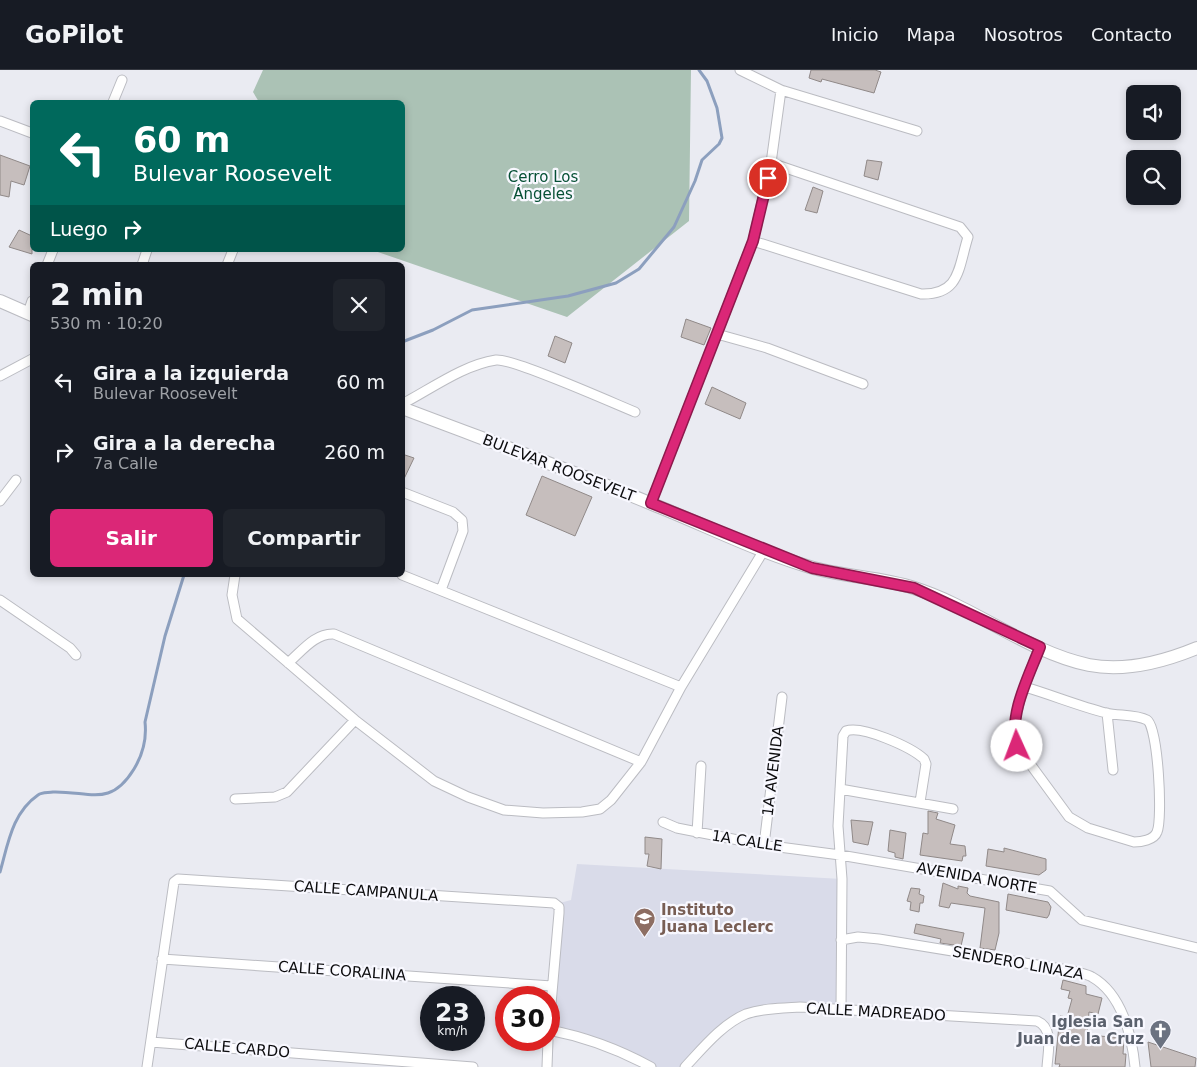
<!DOCTYPE html>
<html lang="es">
<meta charset="utf-8">
<style>
body{margin:0;font-family:"DejaVu Sans",sans-serif;background:#20242c;color:#f1f3f6;height:100vh;display:flex;flex-direction:column;font-size:19px;white-space:nowrap}
*{box-sizing:border-box;margin:0}
p{font-size:16px;color:#9ea1a6}
.icon{flex:none;width:28px;height:28px;fill:none;stroke:currentColor;stroke-width:2;stroke-linecap:round;stroke-linejoin:round}
.map{position:relative;flex:1;overflow:hidden}
.details{position:absolute;left:30px;top:192px;width:375px;height:315px;display:flex;flex-direction:column;background:#171b24;border-radius:8px;box-shadow:0 2px 8px #0003}
.details>*{flex:none}
.top-card{position:absolute;left:30px;top:30px;width:375px;height:152px;border-radius:8px;box-shadow:0 2px 8px #0003;background:#00695c;color:#fff;overflow:hidden}
.fabs{position:absolute;left:1126px;top:15px;display:grid;gap:10px}
.fabs a{display:grid;place-items:center;width:55px;height:55px;border-radius:8px;background:#171b24;box-shadow:0 2px 8px #0003;font-size:25px}
.speed{position:absolute;left:420px;top:916px;display:flex;gap:10px;font-size:25px;font-weight:700;text-align:center}
.speed>*{display:grid;place-content:center;width:65px;height:65px;border-radius:50%;background:#171b24;box-shadow:0 2px 8px #0003;line-height:1}
.speed small{font-size:12px;font-weight:400}
.speed .limit{border:8px solid #d22;background:#fff;color:#111}
.pin{position:absolute;display:grid;place-items:center;width:42px;height:42px;color:#fff;margin:-21px;border:2px solid #fff;border-radius:50%;box-shadow:0 1px 5px #0007}
.me{position:absolute;width:55px;margin:-28px;rotate:358deg;stroke-linejoin:round;filter:drop-shadow(0 0 4px #0008)}
.turn{display:flex;align-items:center;gap:18px;height:105px;padding:0 20px;font-size:22px}
.turn .icon{width:65px;height:65px;stroke-width:2.5}
.turn b{display:block;font-size:35px;line-height:42px}
.then{display:flex;align-items:center;height:48px;padding:0 20px;background:#0003;gap:10px;font-size:19px}
.round{display:grid;place-items:center;flex:none;width:52px;height:52px;border-radius:8px;background:#20242c}
.headline{display:flex;align-items:center;justify-content:space-between;height:85px;padding:0 20px}
h1{font-size:30px;font-weight:700;line-height:38px}
.action{display:flex;gap:10px;margin-top:auto;padding:10px 20px}
.action a{flex:1;height:58px;border-radius:8px;background:#db2777;color:#fff;font-size:20px;font-weight:700;line-height:58px;text-align:center}
.action a+a{background:#20242c;color:#f1f3f6}
ul{padding:0;list-style:none}
li{display:flex;align-items:center;gap:15px;height:70px;padding:0 20px}
li div{flex:1}
li b{display:block;font-size:19px}
li em{font-style:normal}
header{display:flex;align-items:center;gap:30px;box-sizing:border-box;height:70px;padding:0 25px;background:#171b24;border-bottom:1px solid #363941}
header strong{font-size:24px}
nav{display:flex;gap:28px;margin-inline-start:auto;font-size:18px}
.map>svg:first-child{display:block}
.built{fill:#d9dbe9}
.green{fill:#abc2b5}
.lines{fill:none;stroke-linecap:round;stroke-linejoin:round}
.stream{stroke:#8c9fbe;stroke-width:3}
.building{fill:#c6bebd;stroke:#908988}
.minor-casing{stroke:#bbbcc2;stroke-width:11}
.secondary-casing{stroke:#bbbcc2;stroke-width:14}
.minor{stroke:#fff;stroke-width:9}
.secondary{stroke:#fff;stroke-width:12}
.route-casing{stroke:#8e194d;stroke-width:12}
.route{stroke:#db2777;stroke-width:9}
.labels{text-anchor:middle;stroke-width:4.5;stroke-linejoin:round;paint-order:stroke}
.park-label{font-size:15px;fill:#065035;stroke:#f8f8ff}
.street-label{font-size:15px;fill:#0c0c0e;stroke:#f8f8ff}
.education-label{font-size:15px;font-weight:bold;fill:#785e54;stroke:#f8f8ff;text-anchor:start}
.worship-label{font-size:15px;font-weight:bold;fill:#5b616d;stroke:#f8f8ff;text-anchor:end}
</style>
<header>
<strong>GoPilot</strong>
<nav><a>Inicio</a><a>Mapa</a><a>Nosotros</a><a>Contacto</a></nav>
</header>
<div class="map">
<svg width="1197" height="997" viewBox="0 0 1197 997">
<rect width="100%" height="100%" fill="#eaebf2"/>
<path class="built" d="M577,794L842,809L841,939L746,944L683,997H646L600,977L549,960L556,834L571,830Z"/>
<path class="green" d="M263,0H691L689,151L567,247L372,180H402V32H259L253,22Z"/>
<g class="lines">
<path class="stream" d="M402,272L433,260L472,240L568,226L616,213L639,199L674,157L695,111L702,90L719,74L722,68L717,38L707,11L699,0
M0,802C8,774 12,743 38,725C42,722 48,723 53,722C90,721 110,738 134,699C143,684 147,670 145,652L165,566L184,505"/>
</g>
<path class="building" d="M811,0H875L881,2L874,23L822,9L821,12L809,8Z
M0,85L30,96L24,115L11,111L9,127L0,125Z
M867,90L882,92L878,110L864,106Z
M813,117L823,121L817,143L805,140Z
M19,160L32,166V184L9,177Z
M686,249L711,258L704,275L681,267Z
M555,266L572,273L565,293L548,286Z
M712,317L746,333L740,349L705,334Z
M402,384L414,388L402,413Z
M542,406L592,427L575,466L526,445Z
M928,741L938,743L936,749L955,755L950,774L965,776L966,786H963L962,791L920,785L923,763L928,764Z
M851,750L873,752L868,775L853,772Z
M890,760L906,763L903,789L895,787V783L888,781Z
M645,767L662,769L661,799L647,796L649,784H645Z
M1004,778L1046,789V800L1039,805L986,796L988,779L1004,782Z
M943,813L958,819V816L968,818L967,823L970,826L999,832V863L995,880L980,878L985,838L951,833L949,838L939,836Z
M911,818L920,819L919,824L924,826L923,833H920L919,842L910,840L911,832L907,831Z
M1008,824L1048,832L1051,837L1049,845L1047,848L1006,840Z
M916,854L964,863L961,876L940,873L941,869L914,863Z
M1063,910L1086,916V924L1102,928L1098,944L1089,942L1087,965L1124,968L1123,984H1126L1125,997H1059L1060,994H1055L1060,946L1067,947L1072,929L1068,928L1070,921L1061,919Z
M1148,972L1196,988L1195,997H1151Z"/>
<g class="lines">
<defs>
<path id="minor" d="M740,0L781,20L917,61
M113,32L122,10
M0,51L32,63
M753,171L921,224C960,225 958,199 968,167L960,157L771,93
M47,195L53,180
M142,195L147,180
M227,195L233,180
M28,243L32,231
M717,264L767,278L863,314
M0,306L32,289
M402,334C431,319 463,295 496,290C512,288 613,333 635,342
M402,422L453,442L462,450L463,461L441,520
M0,431L16,410
M651,433L753,171L771,93L781,20
M235,505L232,525L237,549L355,650L434,711L468,727L504,740L543,743L582,742L600,739L611,730L641,692L681,617L764,480
M402,505L681,617
M0,530L70,578L76,585
M288,593C302,581 315,563 334,564L641,692
M1025,617C1052,625 1079,636 1106,643C1118,646 1136,644 1147,650C1158,656 1163,749 1157,762C1154,770 1141,772 1134,772L1088,758L1069,747L1017,676C1009,644 1029,606 1040,577
M1107,643L1113,700
M840,719L953,739
M235,729L275,727L287,722L355,650
M663,752L677,758L764,775L840,785L1050,821L1082,850L1197,878
M697,763L701,696
M764,775L782,627
M841,870L858,867L879,869L1074,901C1080,903 1087,904 1092,907C1122,924 1132,966 1135,997
M162,889L552,916
M841,939L842,809L838,756L843,666L846,661C862,655 911,677 924,689L926,694L920,732
M549,960C586,967 618,979 651,997
M151,972L473,997
M147,997L174,812L178,809L554,833L559,837V843L549,957
M547,997L548,970
M685,997C702,979 722,954 746,944C763,938 783,938 800,937L1037,951C1054,958 1048,981 1047,997"/>
<path id="secondary" d="M0,231L32,245
M402,338C486,370 570,400 652,434C705,455 756,481 810,497C844,507 881,507 914,518C975,537 1027,582 1089,595C1125,602 1163,592 1197,578"/>
</defs>
<use href="#minor" class="minor-casing"/>
<use href="#secondary" class="secondary-casing"/>
<use href="#minor" class="minor"/>
<use href="#secondary" class="secondary"/>
</g>
<g class="lines">
<defs>
<path id="route" d="M768,108L753,171L651,433L812,498L914,518L1040,577C1029,606 1008,645 1017,676"/>
</defs>
<use href="#route" class="route-casing"/>
<use href="#route" class="route"/>
</g>
<defs>
<symbol id="school-pin" viewBox="-11 -11 22 30"><path d="M0 17L-7.5 6A9.5 9.5 0 1 1 7.5 6Z" fill="#8d6e63" stroke="#f8f8ff"/><path d="M0-5L7-2L0 1L-7-2ZM-4 1L0 2.5L4 1V4Q0 6-4 4Z" fill="#fff"/></symbol>
<symbol id="church-pin" viewBox="-11 -11 22 30"><path d="M0 17L-7.5 6A9.5 9.5 0 1 1 7.5 6Z" fill="#6b7280" stroke="#f8f8ff"/><path d="M-1.2-6h2.4v3.5h3.3v2.4h-3.3V6h-2.4V-.1h-3.3v-2.4h3.3Z" fill="#fff"/></symbol>
</defs>
<g fill-rule="evenodd">
<use href="#school-pin" x="632" y="836" width="25" height="34"/>
<use href="#church-pin" x="1148" y="948" width="25" height="34"/>
</g>
<g class="labels">
<g class="park-label">
<text x="543" y="112">Cerro Los<tspan x="543" dy="17">Ángeles</tspan></text>
</g>
<g class="street-label">
<text transform="translate(559 398) rotate(21)" y="5">BULEVAR ROOSEVELT</text>
<text transform="translate(773 701) rotate(-83)" y="5">1A AVENIDA</text>
<text transform="translate(747 771) rotate(9)" y="5">1A CALLE</text>
<text transform="translate(977 808) rotate(10)" y="5">AVENIDA NORTE</text>
<text transform="translate(366 821) rotate(4)" y="5">CALLE CAMPANULA</text>
<text transform="translate(1018 893) rotate(10)" y="5">SENDERO LINAZA</text>
<text transform="translate(342 901) rotate(4)" y="5">CALLE CORALINA</text>
<text transform="translate(876 942) rotate(3)" y="5">CALLE MADREADO</text>
<text transform="translate(237 978) rotate(5)" y="5">CALLE CARDO</text>
</g>
<g class="education-label">
<text x="661" y="845">Instituto<tspan x="661" dy="17">Juana Leclerc</tspan></text>
</g>
<g class="worship-label">
<text x="1144" y="957">Iglesia San<tspan x="1144" dy="17">Juan de la Cruz</tspan></text>
</g>
</g>
</svg>
<div class="fabs">
<a><svg class="icon" aria-label="sound" viewBox="0 0 24 24"><path d="M4 9h4l5-4v14l-5-4H4zM17 9q2 3 0 6"/></svg></a>
<a><svg class="icon" aria-label="search" viewBox="0 0 24 24"><circle cx="10" cy="10" r="6"/><path d="M15 15l6 6"/></svg></a>
</div>
<div class="speed"><div>23<small>km/h</small></div><div class="limit">30</div></div>
<div class="pin" style="left:768px;top:108px;background:#d93025"><svg class="icon" aria-label="arrive" viewBox="0 0 24 24"><path d="M6 21V4h12l-3 4 3 4H6"/></svg></div>
<svg class="me" style="left:1017px;top:676px" viewBox="-20 -20 40 40"><circle r="19" fill="#fff"/><path d="M0-13L10 11 0 6-10 11z" fill="#db2777"/></svg>
<div class="top-card">
<div class="turn"><svg class="icon" aria-label="left" viewBox="0 0 24 24"><path d="M17 20v-9H6M10 6l-5 5 5 5"/></svg><div><b>60 m</b>Bulevar Roosevelt</div></div>
<div class="then">Luego<svg class="icon" aria-label="right" viewBox="0 0 24 24"><path d="M7 20v-9h11M14 6l5 5-5 5"/></svg></div>
</div>
<section class="details">
<div class="headline"><div><h1>2 min</h1><p>530 m · 10:20</p></div><a class="round"><svg class="icon" aria-label="close" viewBox="0 0 24 24"><path d="M6 6l12 12M18 6L6 18"/></svg></a></div>
<ul>
<li><svg class="icon" aria-label="left" viewBox="0 0 24 24"><path d="M17 20v-9H6M10 6l-5 5 5 5"/></svg><div><b>Gira a la izquierda</b><p>Bulevar Roosevelt</p></div><em>60 m</em></li>
<li><svg class="icon" aria-label="right" viewBox="0 0 24 24"><path d="M7 20v-9h11M14 6l5 5-5 5"/></svg><div><b>Gira a la derecha</b><p>7a Calle</p></div><em>260 m</em></li>
</ul>
<div class="action"><a>Salir</a><a>Compartir</a></div>
</section>
</div>
